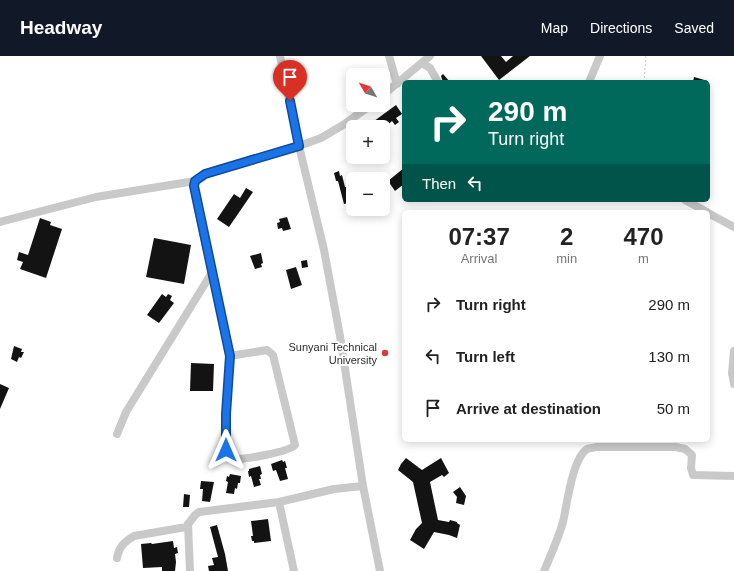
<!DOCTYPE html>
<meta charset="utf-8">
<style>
body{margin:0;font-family:Arial,sans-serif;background:#f6f6f6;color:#222;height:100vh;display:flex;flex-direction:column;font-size:15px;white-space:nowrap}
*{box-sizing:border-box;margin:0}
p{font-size:13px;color:#767676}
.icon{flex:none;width:22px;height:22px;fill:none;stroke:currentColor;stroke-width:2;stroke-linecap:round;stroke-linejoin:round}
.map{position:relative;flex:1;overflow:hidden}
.drawer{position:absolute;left:402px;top:154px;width:308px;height:232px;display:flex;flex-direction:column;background:#fff;border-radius:6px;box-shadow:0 2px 10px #0003}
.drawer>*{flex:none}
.top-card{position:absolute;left:402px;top:24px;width:308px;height:122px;border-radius:6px;box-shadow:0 2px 10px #0003;background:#00695c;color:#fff;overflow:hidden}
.needle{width:26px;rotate:309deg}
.fabs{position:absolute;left:346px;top:12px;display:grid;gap:8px}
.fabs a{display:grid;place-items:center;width:44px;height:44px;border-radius:6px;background:#fff;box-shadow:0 2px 10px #0003;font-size:20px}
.pin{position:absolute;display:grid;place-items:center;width:34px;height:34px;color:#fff;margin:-41px -17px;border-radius:50% 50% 50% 0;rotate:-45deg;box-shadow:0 0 4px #0007}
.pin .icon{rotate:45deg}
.me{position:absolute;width:44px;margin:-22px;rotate:0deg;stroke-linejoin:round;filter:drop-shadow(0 0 3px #0008)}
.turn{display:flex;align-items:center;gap:14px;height:84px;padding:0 20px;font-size:18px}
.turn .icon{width:52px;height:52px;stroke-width:2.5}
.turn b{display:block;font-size:28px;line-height:34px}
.then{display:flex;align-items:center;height:38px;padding:0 20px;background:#0003;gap:8px;font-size:15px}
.eta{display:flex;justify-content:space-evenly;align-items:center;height:68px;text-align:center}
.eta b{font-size:24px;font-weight:800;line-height:28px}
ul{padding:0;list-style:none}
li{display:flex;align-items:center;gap:12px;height:52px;padding:0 20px}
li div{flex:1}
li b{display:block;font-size:15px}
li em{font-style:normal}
header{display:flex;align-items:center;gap:24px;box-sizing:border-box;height:56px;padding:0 20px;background:#111827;color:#fff}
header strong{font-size:19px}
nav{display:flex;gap:22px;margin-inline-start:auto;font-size:14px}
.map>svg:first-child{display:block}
.building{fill:#131313}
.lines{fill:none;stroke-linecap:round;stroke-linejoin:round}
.path{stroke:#c9c9c9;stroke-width:1;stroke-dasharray:2 2;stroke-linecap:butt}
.minor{stroke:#c9c9c9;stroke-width:8}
.route-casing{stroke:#114b97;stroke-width:10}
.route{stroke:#1a73e8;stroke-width:7}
.poi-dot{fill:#db3741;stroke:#fff;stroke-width:1.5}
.labels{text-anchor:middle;stroke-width:4;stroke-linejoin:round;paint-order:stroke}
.poi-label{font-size:11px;fill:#2c2c2c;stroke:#fff;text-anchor:end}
</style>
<header>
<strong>Headway</strong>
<nav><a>Map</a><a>Directions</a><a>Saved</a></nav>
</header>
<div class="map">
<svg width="734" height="515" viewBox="0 0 734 515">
<rect width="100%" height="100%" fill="#fff"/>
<path class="building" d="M481,0H501L506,6L513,0H530L499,24Z
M443,18L450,26H443L441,20Z
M694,21L708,25V26H693Z
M396,49L402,58L396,62L399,66L395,69L392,65L385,71H366Z
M404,112V128L395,135L388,125Z
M339,115L340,120L342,119L345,131H346L349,147L344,148L338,125H336L334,117Z
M246,132L253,136L229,171L217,163L234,138L240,142Z
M287,161L291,173L283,175L282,172L278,173L277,167L280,166L279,163Z
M40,162L51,166L50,169L62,173L46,222L20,213L23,206L17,204L19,196L28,199Z
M154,182L191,189L184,228L146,221Z
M261,197L263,207L261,208L262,211L255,213L250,200Z
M307,204L308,211L302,212L301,205Z
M296,211L302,229L291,233L286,214Z
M162,238L166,241L168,238L172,240L170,244L174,247L159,267L147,259Z
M14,290L22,293L21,296H24L21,302L19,301L17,306L11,303Z
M191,307L214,308L213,335H190Z
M0,328L9,332L0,353Z
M406,402L422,414L441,402L449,417L444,421L442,419L430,426L438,464L449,466L450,464L457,466V467L460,469L457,482L449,479L434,476L424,493L410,484L416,473L422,467L413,426L398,414L401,408Z
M282,404L283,406L285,405L287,412H285L288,423L280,425L276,414L273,415L271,408Z
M260,410L262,418L260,419L261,423H259L261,429L254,431L251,420L249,421L248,415H249V413Z
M230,418L241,420L240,427H238L237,433L235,432L234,438L226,437L228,426L226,425L227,420L229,421Z
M201,425L214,426L210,446L202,445L203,433H200Z
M460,431L466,440L464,449L456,447L457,441L453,436Z
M184,438L190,439L189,451H183Z
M268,463L271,485L254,487V485H252L251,480H253L251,465Z
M217,469L225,498L228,515H209L208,510L214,509L212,502L218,501L210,471Z
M173,485L174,492L177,491L178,497L175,498L176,506L175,515H162V511L143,512L141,488L151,487L152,488Z"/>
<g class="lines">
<path class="path" d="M644,26L646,0"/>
<path class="minor" d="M280,0L299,90L324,194L340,280L363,430L380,515
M389,0L397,28
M422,7L430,12L438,26
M589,26L600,0
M383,39L430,0
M685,144L707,156
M708,157L734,171
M0,166L96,141L195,125
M734,295L732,317L734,328
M230,300L267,294L273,299L295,389C289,396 243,404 232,403C229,403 229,403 227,401L226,358L230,300L196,145L194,130L195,125L205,118L299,90L321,82L343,69L371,49
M117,378L126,356L211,218
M279,446L294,515
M188,468L190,515
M117,502C119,491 124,486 134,480L186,471L195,459L199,456L279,446L334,433L363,430
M544,515C551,499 558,483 563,466C567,449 572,403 587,393C589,392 594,392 596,391H676L685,393L692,399L691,412L693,419L734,420"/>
</g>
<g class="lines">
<defs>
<path id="route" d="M226,394V358L230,300L194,130L195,125L205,118L299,90L290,45"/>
</defs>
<use href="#route" class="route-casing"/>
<use href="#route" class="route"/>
</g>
<circle class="poi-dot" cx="385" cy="297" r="4"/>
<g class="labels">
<g class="poi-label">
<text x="377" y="295">Sunyani Technical<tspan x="377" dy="13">University</tspan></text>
</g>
</g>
</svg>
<div class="fabs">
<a><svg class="needle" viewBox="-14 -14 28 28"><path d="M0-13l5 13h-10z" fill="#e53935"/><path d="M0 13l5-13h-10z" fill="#767676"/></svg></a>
<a>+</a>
<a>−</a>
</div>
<div class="pin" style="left:290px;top:45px;background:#d93025"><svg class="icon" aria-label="arrive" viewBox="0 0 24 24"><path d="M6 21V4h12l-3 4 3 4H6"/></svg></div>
<svg class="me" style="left:226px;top:394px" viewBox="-20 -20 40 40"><path d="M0-17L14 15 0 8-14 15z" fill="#1a73e8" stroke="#fff" stroke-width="4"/></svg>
<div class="top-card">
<div class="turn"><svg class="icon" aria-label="right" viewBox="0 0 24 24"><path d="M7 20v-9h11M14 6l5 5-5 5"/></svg><div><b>290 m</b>Turn right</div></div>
<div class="then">Then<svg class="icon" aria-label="left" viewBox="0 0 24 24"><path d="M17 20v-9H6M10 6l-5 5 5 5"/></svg></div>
</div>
<section class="drawer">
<div class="eta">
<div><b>07:37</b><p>Arrival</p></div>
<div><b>2</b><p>min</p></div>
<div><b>470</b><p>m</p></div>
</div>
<ul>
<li><svg class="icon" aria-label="right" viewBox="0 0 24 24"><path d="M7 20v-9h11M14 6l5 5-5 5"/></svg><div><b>Turn right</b></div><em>290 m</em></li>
<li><svg class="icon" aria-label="left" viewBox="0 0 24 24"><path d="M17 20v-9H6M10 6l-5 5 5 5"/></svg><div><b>Turn left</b></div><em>130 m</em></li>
<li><svg class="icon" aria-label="arrive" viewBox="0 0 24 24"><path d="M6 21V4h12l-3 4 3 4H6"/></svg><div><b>Arrive at destination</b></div><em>50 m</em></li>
</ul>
</section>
</div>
